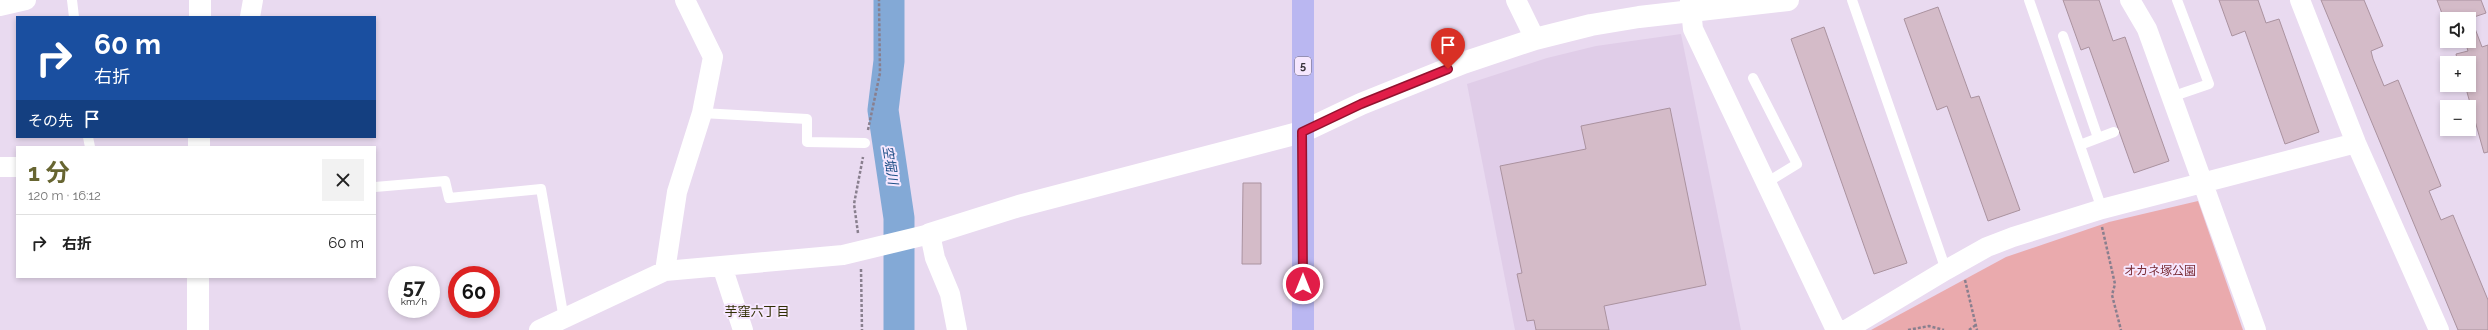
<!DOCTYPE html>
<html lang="ja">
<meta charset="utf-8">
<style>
body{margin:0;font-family:Raleway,"Noto Sans JP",sans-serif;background:#f2f2f2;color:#222;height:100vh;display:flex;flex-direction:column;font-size:15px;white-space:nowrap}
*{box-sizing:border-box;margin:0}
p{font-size:13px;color:#767676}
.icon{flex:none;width:22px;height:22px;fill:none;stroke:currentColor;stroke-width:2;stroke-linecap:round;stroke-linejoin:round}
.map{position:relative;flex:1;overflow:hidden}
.side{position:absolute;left:16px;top:146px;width:360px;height:132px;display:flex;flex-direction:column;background:#fff;border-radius:0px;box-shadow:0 2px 6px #0003}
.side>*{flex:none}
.top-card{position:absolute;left:16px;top:16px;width:360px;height:122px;border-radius:0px;box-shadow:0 2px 6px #0003;background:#1a4fa0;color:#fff;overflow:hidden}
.controls{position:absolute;left:2440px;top:12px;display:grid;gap:8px}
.controls a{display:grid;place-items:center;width:36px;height:36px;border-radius:0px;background:#fff;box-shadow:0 2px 6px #0003;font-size:20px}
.speed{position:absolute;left:388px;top:266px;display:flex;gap:8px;font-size:20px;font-weight:700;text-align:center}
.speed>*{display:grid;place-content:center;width:52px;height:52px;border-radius:50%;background:#fff;box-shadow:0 2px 6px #0003;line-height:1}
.speed small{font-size:10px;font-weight:400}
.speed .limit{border:6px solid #d22;background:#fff;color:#111}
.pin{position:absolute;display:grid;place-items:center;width:34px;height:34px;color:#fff;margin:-41px -17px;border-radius:50% 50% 50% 0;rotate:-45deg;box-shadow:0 0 4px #0007}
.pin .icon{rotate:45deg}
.me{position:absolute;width:44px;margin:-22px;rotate:0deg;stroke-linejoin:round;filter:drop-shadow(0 0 3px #0008)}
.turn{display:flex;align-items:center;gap:14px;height:84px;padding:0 12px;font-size:18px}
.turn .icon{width:52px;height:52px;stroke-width:2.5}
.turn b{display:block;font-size:28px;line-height:34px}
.then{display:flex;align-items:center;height:38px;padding:0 12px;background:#0003;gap:8px;font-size:15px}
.round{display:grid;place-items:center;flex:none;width:42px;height:42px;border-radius:0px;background:#f2f2f2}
.summary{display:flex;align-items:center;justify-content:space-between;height:68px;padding:0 12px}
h1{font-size:24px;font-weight:700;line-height:30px;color:#676531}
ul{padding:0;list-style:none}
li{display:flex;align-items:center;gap:12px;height:56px;padding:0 12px;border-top:1px solid #e0e0e0}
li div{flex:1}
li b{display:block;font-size:15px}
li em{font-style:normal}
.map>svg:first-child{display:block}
.built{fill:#e0cde8}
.green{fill:#eaaaad}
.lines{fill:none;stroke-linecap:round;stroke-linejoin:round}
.river{stroke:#83a9d6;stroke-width:31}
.building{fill:#d4bbc8;stroke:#aa929f}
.path{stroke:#897f8e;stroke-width:2.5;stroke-dasharray:3 2;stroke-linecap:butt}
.lane{stroke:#fff;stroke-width:10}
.street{stroke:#fff;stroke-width:20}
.secondary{stroke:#fff;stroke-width:22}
.primary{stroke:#bab7f1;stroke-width:22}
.route-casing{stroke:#92132f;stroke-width:10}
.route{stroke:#e11d48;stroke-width:7}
.labels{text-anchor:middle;stroke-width:4;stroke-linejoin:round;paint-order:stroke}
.shield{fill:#f6e7fe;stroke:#716876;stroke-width:1}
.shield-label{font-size:11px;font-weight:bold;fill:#38323b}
.park-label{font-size:12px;fill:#7a2d37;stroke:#f6e7fe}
.water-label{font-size:13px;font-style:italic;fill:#1a4d85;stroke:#f6e7fe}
.neighbourhood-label{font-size:13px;fill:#312f04;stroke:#f6e7fe}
</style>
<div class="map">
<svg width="2488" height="330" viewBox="0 0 2488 330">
<rect width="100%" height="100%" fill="#e9daf0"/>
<path class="built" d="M1681,34L1741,330H1515L1467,84L1547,58L1596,46Z"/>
<path class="green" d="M2198,201L2243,330H1871L2006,257L2109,222Z"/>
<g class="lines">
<path class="river" d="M889,0V61L883,110L899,218V330"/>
</g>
<path class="building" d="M2063,0H2099L2113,41L2125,37L2169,161L2134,173L2089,47L2081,50Z
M2219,0H2258L2266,23L2279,19L2319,132L2285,144L2245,31L2232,36Z
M2321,0H2364L2383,46L2371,51L2373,59L2384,86L2398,80L2441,186L2429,191L2441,220L2453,215L2488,300V330H2458Z
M2437,0H2481L2486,13L2471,18L2482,47L2488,45V152L2484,153L2465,85H2469V63H2458L2456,54L2468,51L2465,41H2469V19H2447V27Z
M1938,7L1971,98L1979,96L2020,210L1988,221L1947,106L1937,110L1904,19Z
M1824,27L1907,263L1874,274L1791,39Z
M1670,108L1706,285L1604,306L1609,330H1536L1534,320L1527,321L1517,274L1522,273L1500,166L1586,149L1581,126Z
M1243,183H1261V264H1242Z"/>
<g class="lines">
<path class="path" d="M868,130L880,73L879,0
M2102,227L2115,284L2112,295L2121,330
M858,233L854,204L863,157
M861,269L862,330
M1965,280L1977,330
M1908,330L1929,326L1944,330
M1969,330L1976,325"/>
<path class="lane" d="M72,0L74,17
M1852,0L1946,270
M2029,0L2102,209
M2063,36L2098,138
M1753,78L1797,164L1766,183
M2171,97L2209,84L2177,0
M702,113L807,119V142L865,143
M88,137L90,147
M2080,145L2114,132
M375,187L445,181L449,198L541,189L564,319"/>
<path class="street" d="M1516,0L1535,39
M1690,0L1693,29L1836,330
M2130,0L2147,29L2256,330
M2300,0L2356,143L2439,330
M0,6L26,0
M250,17L253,0
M0,167H17
M722,266L743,330
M665,271L677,192L702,113L713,57L685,0
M539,330L665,271L843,255L930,234L935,258L950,294L957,330
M1846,330L1946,270L1987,247L2013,237L2102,209L2356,143"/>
<path class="secondary" d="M200,17V0
M199,147V137
M930,234L1019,206L1302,132L1361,104L1463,63L1535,39L1591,25L1639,17L1788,0
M198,277V330"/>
<path class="primary" d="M1303,330V0"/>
</g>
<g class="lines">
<defs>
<path id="route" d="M1303,284L1302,132L1361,104L1448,69"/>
</defs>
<use href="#route" class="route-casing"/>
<use href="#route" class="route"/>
</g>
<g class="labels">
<rect class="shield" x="1295" y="57" width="16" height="18" rx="3"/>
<g class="shield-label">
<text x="1303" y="70">5</text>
</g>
<g class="park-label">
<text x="2160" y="275">オカネ塚公園</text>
</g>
<g class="water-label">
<text transform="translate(891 165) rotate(81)" y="5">空堀川</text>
</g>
<g class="neighbourhood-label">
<text x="757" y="316">芋窪六丁目</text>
</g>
</g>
</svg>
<div class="controls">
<a><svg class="icon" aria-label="sound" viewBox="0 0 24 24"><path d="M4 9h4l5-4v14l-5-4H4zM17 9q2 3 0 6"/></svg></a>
<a>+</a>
<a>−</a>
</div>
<div class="speed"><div>57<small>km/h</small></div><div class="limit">60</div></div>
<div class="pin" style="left:1448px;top:69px;background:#d93025"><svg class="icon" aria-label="arrive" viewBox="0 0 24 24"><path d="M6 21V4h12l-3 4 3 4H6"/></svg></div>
<svg class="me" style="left:1303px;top:284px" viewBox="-20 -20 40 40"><circle r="17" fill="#e11d48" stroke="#fff" stroke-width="3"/><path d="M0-11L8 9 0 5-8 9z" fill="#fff"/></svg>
<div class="top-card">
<div class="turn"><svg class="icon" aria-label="right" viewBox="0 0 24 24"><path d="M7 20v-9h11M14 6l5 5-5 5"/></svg><div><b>60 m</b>右折</div></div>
<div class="then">その先<svg class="icon" aria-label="arrive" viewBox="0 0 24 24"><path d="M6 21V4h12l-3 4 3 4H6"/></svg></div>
</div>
<section class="side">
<div class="summary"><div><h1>1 分</h1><p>120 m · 16:12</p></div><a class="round"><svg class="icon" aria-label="close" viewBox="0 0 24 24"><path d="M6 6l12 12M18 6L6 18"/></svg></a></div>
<ul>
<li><svg class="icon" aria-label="right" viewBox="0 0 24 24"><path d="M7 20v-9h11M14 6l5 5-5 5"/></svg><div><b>右折</b></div><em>60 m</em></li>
</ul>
</section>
</div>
